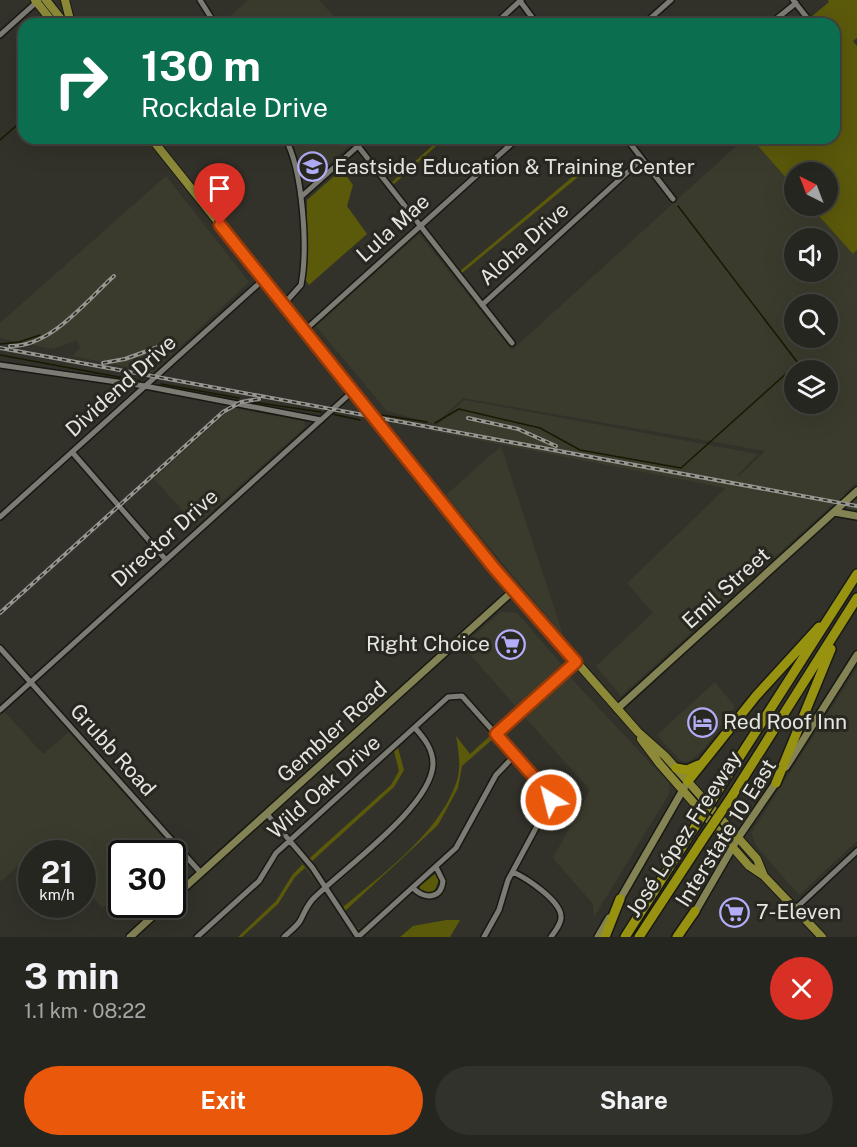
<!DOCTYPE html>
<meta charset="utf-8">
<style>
body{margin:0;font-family:"Public Sans",sans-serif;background:#32322d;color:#f1f3f6;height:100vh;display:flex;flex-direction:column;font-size:22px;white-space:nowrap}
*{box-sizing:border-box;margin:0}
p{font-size:20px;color:#a4a5a5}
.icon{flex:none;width:33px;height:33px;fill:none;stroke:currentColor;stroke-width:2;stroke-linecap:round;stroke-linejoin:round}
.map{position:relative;height:937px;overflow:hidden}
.drawer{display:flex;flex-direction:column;background:#262620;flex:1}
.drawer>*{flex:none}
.hud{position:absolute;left:18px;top:18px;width:822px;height:126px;border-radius:18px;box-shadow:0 6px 24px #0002,0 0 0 2px #42433e;background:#0b6e4f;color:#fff;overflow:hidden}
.needle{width:39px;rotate:318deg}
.controls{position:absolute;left:784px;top:162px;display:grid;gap:12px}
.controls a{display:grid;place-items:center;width:54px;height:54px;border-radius:50%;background:#262620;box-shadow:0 6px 24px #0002,0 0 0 2px #42433e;font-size:30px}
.speed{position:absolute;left:18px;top:840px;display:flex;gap:12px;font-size:30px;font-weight:700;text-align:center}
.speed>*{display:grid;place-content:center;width:78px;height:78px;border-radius:50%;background:#262620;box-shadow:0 6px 24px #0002,0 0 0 2px #42433e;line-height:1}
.speed small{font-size:15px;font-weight:400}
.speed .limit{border:3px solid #111;border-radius:9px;background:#fff;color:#111}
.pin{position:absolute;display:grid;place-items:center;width:51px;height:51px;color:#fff;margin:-62px -26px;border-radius:50% 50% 50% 0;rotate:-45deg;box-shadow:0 0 6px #0007}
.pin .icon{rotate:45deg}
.me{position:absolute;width:66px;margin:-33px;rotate:324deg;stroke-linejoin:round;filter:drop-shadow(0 0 4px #0008)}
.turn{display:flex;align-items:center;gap:21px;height:126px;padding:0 24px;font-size:27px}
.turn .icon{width:78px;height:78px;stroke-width:2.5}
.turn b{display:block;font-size:42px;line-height:51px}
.round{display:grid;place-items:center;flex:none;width:63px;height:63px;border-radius:32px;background:#32322d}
.summary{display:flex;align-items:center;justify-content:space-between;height:102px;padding:0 24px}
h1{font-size:36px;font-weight:700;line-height:45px}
.primary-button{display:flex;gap:12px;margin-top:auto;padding:12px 24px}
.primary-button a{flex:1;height:69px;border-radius:36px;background:#ea580c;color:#fff;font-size:24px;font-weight:700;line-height:69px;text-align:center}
.primary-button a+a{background:#32322d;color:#f1f3f6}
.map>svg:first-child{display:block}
.built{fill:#3b3b2d;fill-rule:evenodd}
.green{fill:#5b590a}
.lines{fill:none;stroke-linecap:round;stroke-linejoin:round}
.stream{stroke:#191800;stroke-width:1.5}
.street-casing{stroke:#191913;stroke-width:8}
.secondary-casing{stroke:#191913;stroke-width:10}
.primary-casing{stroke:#191913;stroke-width:10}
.highway-casing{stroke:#191913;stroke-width:12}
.street{stroke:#7c7c74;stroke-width:5}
.secondary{stroke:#848356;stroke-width:7}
.primary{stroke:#8c8a39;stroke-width:8}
.highway{stroke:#979311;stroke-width:9}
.rail-casing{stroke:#979791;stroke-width:4}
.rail{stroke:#282820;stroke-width:1.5;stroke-dasharray:4.5;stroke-linecap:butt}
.highway-bridge-casing{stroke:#191913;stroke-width:12;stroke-linecap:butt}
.highway-bridge{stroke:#979311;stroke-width:9}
.route-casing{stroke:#983908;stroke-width:15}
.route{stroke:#ea580c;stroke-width:10}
.labels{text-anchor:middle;stroke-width:6;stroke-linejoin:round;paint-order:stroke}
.poi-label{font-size:21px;fill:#e6e6e1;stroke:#282820;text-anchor:start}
.street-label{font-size:21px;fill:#e6e6e1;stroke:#282820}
</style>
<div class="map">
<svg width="857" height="937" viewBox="0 0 857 937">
<rect width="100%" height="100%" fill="#32322a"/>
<path class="built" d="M248,0H319L341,24H221Z
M290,138H358L308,182Z
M745,138H751L795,188V206H810L853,254L857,250V482L844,494L857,497V510L832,505L621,696L596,666L653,613L627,583L726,488L431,431L464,400L758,454L737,475L739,476L765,451L463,398L435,424L387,411L316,326L419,234L512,350ZM795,238H828V272H795ZM795,304H828V338H795ZM795,370H828V404H795Z
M166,176L249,282L153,372L73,356L80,347L77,340L53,349L0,338V323Z
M232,408L304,421L305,427L196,525L154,479Z
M501,446L564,638H565L446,495Z
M501,612L517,613L562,665L516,707L462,645Z
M857,668V841L799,895L757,847L751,833Z
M569,676L669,783V794L594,917L593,904L553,858L590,790L524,716Z
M715,682L735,707L705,748L689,762L681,761L657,735Z
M4,711L43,754L69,732L171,847L164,853L122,854L121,891L102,908L83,886L82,854L53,853L44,843L0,882V715Z"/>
<path class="green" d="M828,0H857V38L853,41L857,46V250L853,254L810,206H828V172H795V188L751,138H834V24H816L811,17L829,2Z
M441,138H445L394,184L392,182Z
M358,155L342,170L353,185L347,206L367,234L309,285L306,281L307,200Z
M588,164L590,167L462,273L460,271Z
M491,735L494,738L462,766L458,788L438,825L345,911L357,928H361L357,929L332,890L343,907C382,875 437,834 455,786C462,770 459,753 456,736L470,754Z
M398,748L404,770L394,787L311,862L309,859L312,856L391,785L399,771L394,751Z
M290,847L319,886L305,868L295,877L278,904L242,937H238L276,901L293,874L303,864Z
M435,874L439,879L435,890L426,894L420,891V886Z
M446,920H460L450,937H400L413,926Z"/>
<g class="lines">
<path class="stream" d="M0,140L24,119
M678,206L798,363L809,370
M0,344L19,342L40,335
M0,355L140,381
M161,384L239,398
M252,402L321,412
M332,414L360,420
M382,415L427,422
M435,423L459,409L540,428L580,450L681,468L798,363"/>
<defs>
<path id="street" d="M200,0L215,24
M793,0L812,24
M520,1L537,24
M495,24L521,0
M644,24L671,0
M770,24L796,3
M0,35L39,0
M626,138L673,199
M358,146L512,343
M302,196L367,138
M284,304L301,285C308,249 303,170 285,138
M482,305L642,159
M304,331L518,138
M0,365L145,386L321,420
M72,452L166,560
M0,517L264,279
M0,648L201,873
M0,710L353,391
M496,734L576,662
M267,814L312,867L358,937
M513,872C526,878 560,900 561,916C562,923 555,931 551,937
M413,888C424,899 441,900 443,881L436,867
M795,909L857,851
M197,937L259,881L276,853L448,697L462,696L549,794L551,800L508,880L499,910L484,937
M284,937C289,932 296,927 300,921C305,912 307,904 315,897C344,868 432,806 433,764C433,749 424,738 415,728
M358,937L456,848L496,775L515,755"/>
<path id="secondary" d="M834,512L857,516
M617,709L857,491
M786,767L857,655
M172,899L514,590
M619,901L688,781
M694,914L738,838L777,781
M130,937L166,904
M598,937L609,918"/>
<path id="primary" d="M35,0L54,24
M46,0L65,24
M65,0L71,24
M151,138L494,568L638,732L665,756L757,859L764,876
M641,739L659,763L749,866L764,876L822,937"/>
<path id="highway" d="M676,768L687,770L698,765
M688,781L756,696L819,627
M776,783L831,649
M721,786L857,574
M732,796L857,598
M605,937L620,899
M625,937L693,830
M639,937L703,839
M677,937L695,911"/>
</defs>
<use href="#street" class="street-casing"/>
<use href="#secondary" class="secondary-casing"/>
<use href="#primary" class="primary-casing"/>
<use href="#highway" class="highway-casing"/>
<use href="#street" class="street"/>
<use href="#secondary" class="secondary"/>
<use href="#primary" class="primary"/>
<use href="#highway" class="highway"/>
<defs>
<path id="rail" d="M10,346C51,347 86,301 114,276
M0,348L857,506
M103,363L125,359L158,347
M468,418L518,429L556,446
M0,613L223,412L241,402L259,399"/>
</defs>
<use href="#rail" class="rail-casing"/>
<use href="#rail" class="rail"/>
<defs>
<path id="highway-bridge" d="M693,830L721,786
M703,839L732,796"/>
</defs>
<use href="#highway-bridge" class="highway-bridge-casing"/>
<use href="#highway-bridge" class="highway-bridge"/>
</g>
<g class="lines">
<defs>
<path id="route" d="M220,225L494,568L576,662L496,734L549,794L551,800"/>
</defs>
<use href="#route" class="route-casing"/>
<use href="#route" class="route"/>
</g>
<defs>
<symbol id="university-ring" viewBox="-11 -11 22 22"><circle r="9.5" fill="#282820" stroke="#b3adf9" stroke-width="1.5"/><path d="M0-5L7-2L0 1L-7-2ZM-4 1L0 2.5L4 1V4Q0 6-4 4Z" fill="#b3adf9"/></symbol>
<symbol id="supermarket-ring" viewBox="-11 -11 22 22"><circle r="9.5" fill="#282820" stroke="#b3adf9" stroke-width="1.5"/><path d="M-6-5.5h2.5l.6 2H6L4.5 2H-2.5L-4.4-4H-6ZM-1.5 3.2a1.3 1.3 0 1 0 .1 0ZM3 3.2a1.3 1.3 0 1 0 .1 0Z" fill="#b3adf9"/></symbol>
<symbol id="hotel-ring" viewBox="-11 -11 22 22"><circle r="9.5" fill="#282820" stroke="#b3adf9" stroke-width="1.5"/><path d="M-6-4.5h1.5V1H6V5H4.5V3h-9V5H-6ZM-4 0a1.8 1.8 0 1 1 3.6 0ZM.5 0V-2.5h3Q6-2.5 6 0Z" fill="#b3adf9"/></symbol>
</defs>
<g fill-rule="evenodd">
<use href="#university-ring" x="296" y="150" width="33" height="33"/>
<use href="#supermarket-ring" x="494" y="628" width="33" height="33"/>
<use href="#hotel-ring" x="686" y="706" width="33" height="33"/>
<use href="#supermarket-ring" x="718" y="896" width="33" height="33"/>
</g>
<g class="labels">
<g class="poi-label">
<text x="334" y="174">Eastside Education &amp; Training Center</text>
<text x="490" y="651" text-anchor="end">Right Choice</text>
<text x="723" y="729">Red Roof Inn</text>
<text x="756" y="919">7-Eleven</text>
</g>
<g class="street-label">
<text transform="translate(393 228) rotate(-42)" y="7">Lula Mae</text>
<text transform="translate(524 244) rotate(-42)" y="7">Aloha Drive</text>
<text transform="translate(121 386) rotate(-42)" y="7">Dividend Drive</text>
<text transform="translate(165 538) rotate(-42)" y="7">Director Drive</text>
<text transform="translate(726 588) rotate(-42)" y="7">Emil Street</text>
<text transform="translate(332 732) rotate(-42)" y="7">Gembler Road</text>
<text transform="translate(113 750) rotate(48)" y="7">Grubb Road</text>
<text transform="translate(324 787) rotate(-42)" y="7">Wild Oak Drive</text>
<text transform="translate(726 833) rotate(-58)" y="7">Interstate 10 East</text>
<text transform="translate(684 834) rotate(-57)" y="7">José López Freeway</text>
</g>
</g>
</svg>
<div class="controls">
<a><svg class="needle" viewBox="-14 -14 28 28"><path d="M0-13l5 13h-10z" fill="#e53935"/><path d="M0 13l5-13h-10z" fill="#a4a5a5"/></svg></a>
<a><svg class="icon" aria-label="sound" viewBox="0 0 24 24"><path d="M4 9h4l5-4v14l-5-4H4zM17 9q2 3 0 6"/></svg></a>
<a><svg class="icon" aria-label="search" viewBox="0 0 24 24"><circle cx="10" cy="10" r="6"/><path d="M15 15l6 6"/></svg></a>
<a><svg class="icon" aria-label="layers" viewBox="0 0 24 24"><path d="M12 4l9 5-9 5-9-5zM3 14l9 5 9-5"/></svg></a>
</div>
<div class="speed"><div>21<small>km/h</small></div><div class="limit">30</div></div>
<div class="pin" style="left:220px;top:225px;background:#d93025"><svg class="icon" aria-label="arrive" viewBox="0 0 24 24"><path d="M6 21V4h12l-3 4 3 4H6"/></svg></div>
<svg class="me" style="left:551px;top:800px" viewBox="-20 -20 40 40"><circle r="17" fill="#ea580c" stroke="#fff" stroke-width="3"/><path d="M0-11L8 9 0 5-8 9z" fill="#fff"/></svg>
<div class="hud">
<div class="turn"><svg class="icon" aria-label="right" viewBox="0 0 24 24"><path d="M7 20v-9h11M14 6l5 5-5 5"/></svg><div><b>130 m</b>Rockdale Drive</div></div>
</div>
</div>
<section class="drawer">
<div class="summary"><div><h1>3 min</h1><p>1.1 km · 08:22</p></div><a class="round" style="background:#d93025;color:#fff"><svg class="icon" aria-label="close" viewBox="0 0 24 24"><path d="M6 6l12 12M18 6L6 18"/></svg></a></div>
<div class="primary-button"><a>Exit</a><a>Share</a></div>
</section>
